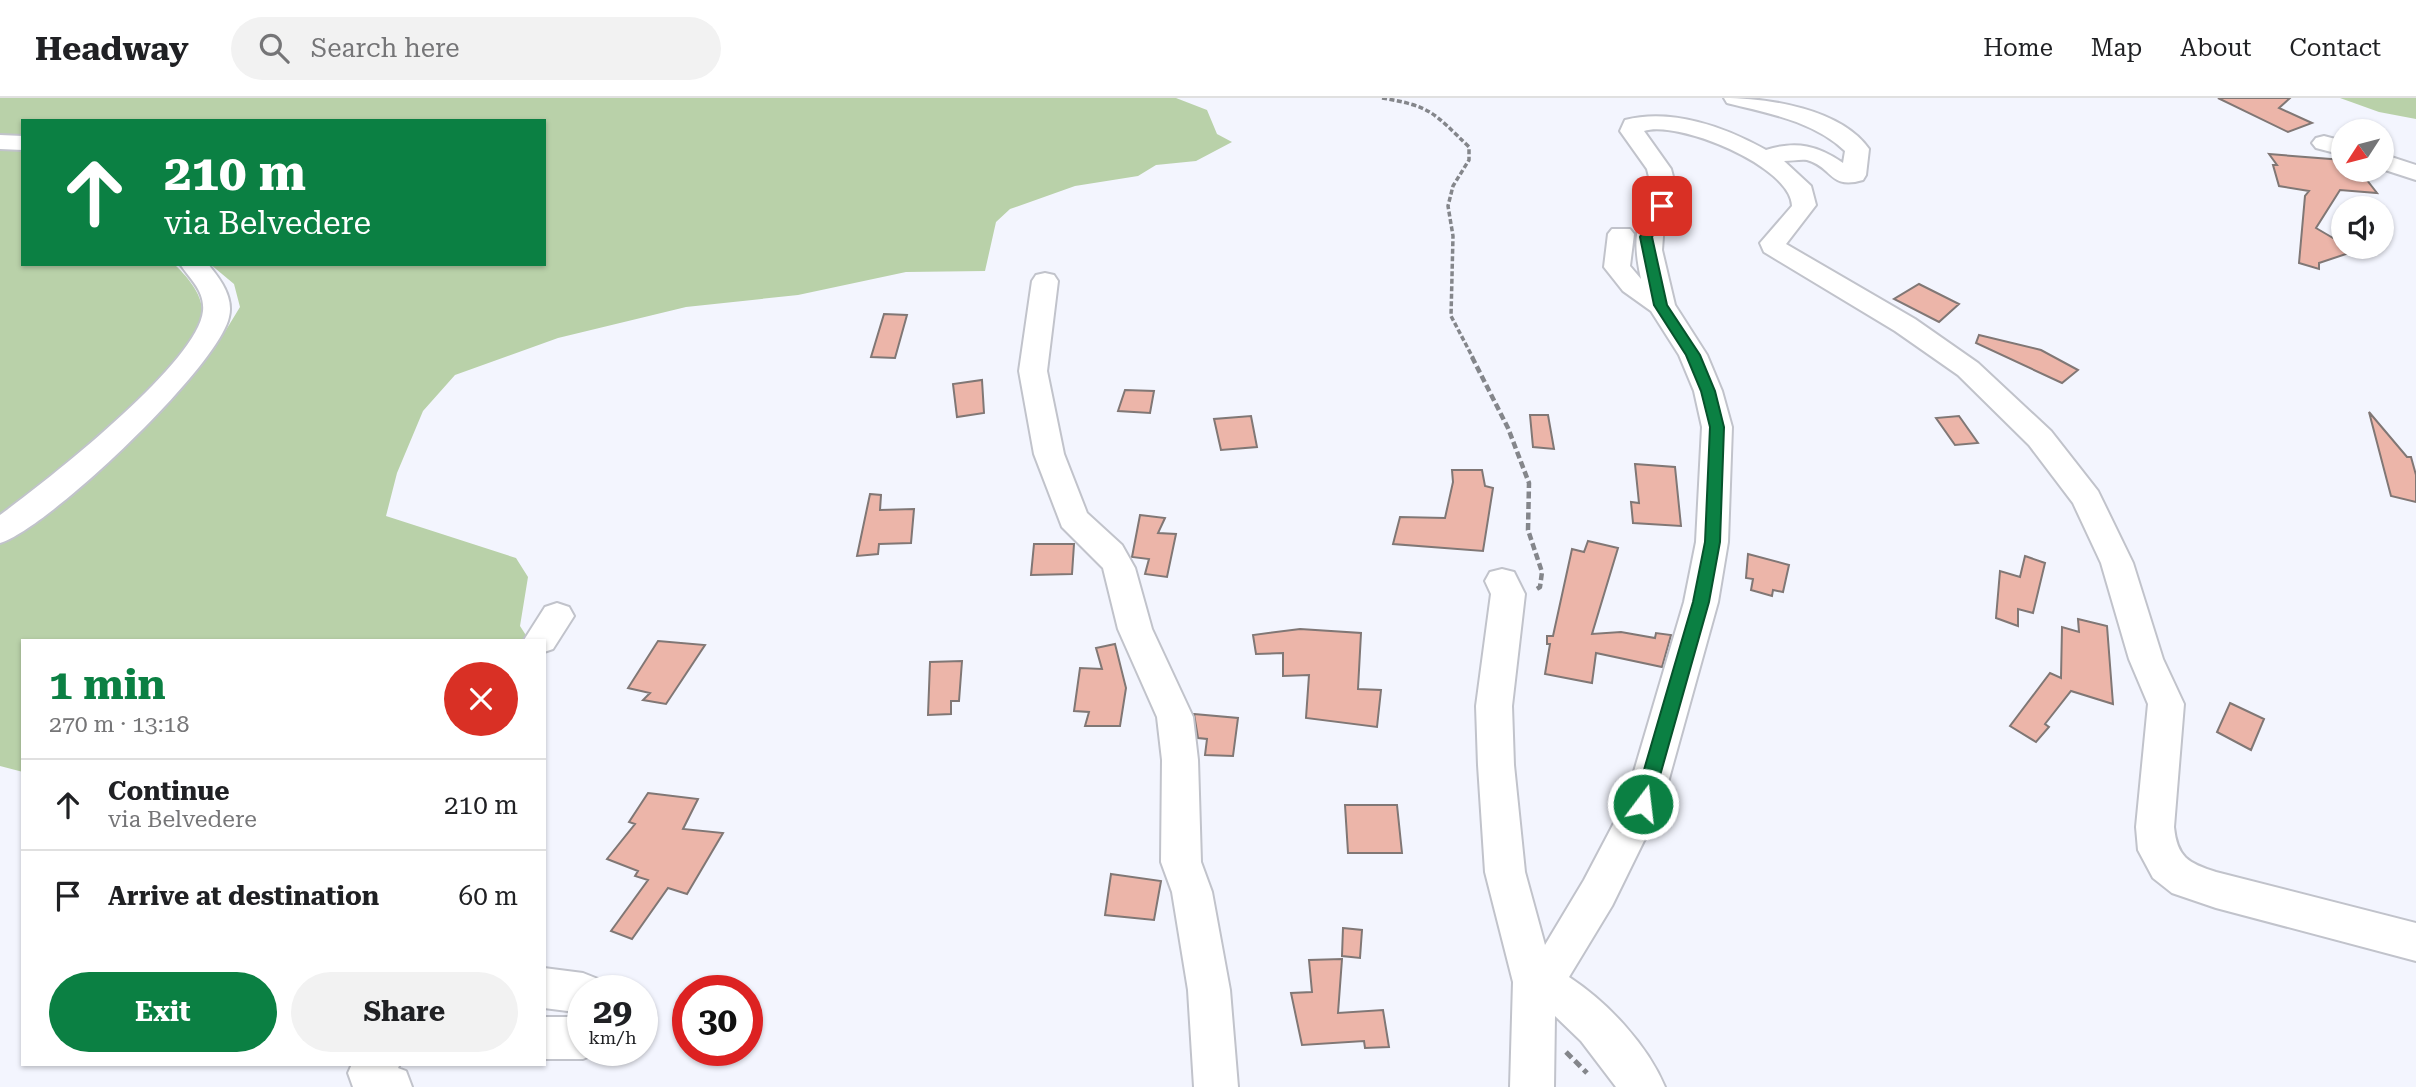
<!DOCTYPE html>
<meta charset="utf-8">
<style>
body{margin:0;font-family:"Roboto Serif",serif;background:#f2f2f2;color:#202124;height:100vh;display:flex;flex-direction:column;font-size:26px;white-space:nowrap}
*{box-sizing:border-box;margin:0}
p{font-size:23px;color:#757577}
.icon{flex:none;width:38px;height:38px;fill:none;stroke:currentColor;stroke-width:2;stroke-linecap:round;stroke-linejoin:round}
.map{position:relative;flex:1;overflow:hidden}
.panel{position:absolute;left:21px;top:541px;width:525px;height:427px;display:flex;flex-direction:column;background:#fff;border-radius:0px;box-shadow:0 2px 5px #0004}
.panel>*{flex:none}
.top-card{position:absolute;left:21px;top:21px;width:525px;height:147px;border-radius:0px;box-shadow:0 2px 5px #0004;background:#0b8043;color:#fff;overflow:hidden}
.needle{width:46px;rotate:234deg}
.buttons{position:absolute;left:2331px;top:21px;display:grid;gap:14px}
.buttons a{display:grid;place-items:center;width:63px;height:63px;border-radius:50%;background:#fff;box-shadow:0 2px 5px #0004;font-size:35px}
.speed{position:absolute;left:567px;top:877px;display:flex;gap:14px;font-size:35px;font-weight:700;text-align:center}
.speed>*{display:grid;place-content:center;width:91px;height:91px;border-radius:50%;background:#fff;box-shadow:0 2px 5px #0004;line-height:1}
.speed small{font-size:18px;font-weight:400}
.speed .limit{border:10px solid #d22;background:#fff;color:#111}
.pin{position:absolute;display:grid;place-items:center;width:60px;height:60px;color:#fff;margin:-30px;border-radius:14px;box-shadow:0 4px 10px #0006}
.me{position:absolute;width:77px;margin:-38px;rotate:15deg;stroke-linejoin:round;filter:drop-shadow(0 0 5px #0008)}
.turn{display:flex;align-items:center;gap:24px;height:147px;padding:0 28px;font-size:32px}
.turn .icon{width:91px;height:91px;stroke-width:2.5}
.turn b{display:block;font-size:49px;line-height:60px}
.round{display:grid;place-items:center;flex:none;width:74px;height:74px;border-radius:37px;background:#f2f2f2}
.headline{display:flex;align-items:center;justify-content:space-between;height:119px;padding:0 28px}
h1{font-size:42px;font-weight:700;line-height:52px;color:#0b8043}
.cta{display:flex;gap:14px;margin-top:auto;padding:14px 28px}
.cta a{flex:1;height:80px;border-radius:42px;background:#0b8043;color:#fff;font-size:28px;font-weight:700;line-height:80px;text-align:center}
.cta a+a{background:#f2f2f2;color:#202124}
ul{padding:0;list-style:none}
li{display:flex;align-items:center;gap:21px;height:91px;padding:0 28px;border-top:2px solid #e0e0e0}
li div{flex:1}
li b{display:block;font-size:26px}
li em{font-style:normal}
header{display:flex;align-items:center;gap:42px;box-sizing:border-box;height:98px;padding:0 35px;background:#fff;border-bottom:2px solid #e0e0e0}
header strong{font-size:33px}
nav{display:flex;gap:38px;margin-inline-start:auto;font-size:24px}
.search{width:490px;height:63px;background:#f2f2f2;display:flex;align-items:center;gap:18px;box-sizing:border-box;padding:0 24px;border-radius:38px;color:#757577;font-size:26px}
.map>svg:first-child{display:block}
.green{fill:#b9d1a9}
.building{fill:#ecb5a9;stroke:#807775;stroke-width:2}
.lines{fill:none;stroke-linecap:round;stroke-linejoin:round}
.minor-casing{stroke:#c1c3cb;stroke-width:4}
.path-far2{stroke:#84868b;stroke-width:3.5;stroke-dasharray:5 2.5;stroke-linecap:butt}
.path-far1{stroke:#84868b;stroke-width:4.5;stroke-dasharray:7 3.5;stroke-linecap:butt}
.path{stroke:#84868b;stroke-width:5;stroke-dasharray:8 4.5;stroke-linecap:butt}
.minor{fill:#fff;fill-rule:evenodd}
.route{fill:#0b8043;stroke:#07532c;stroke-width:2}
</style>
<header>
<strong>Headway</strong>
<div class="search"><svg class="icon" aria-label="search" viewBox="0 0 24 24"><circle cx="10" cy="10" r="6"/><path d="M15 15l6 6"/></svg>Search here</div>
<nav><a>Home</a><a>Map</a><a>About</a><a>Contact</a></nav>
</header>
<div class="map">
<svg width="2416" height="989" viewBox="0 0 2416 989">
<rect width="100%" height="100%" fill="#f3f5fe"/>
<path class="green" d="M0,0H1176L1207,12L1217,36L1232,44L1196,63L1156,67L1138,78L1075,88L1010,111L996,124L985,173L906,174L798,197L686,209L558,240L455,277L423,313L397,375L386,418L516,460L528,479L520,528L529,542H23V674L0,668V447L153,321L215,250L240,209L234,186L210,166H544V23H23V37H0Z
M2340,0H2416V21L2379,14Z
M0,50L23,52V166H174C188,179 207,201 201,221C196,241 178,259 164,274C115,330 59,375 0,421Z"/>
<path class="building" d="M2218,0H2290L2279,10L2312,25L2288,34Z
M2269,56L2343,62V72H2359L2377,95L2340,92L2316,130L2355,153L2319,165V171L2299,165L2305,98L2309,93L2279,88L2273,67H2277Z
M1919,186L1959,206L1939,224L1894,201Z
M884,216L907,217L895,260L871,259Z
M1979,237L2041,252L2078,272L2062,285L1976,245Z
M982,282L984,315L957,319L953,286Z
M1125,292L1154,293L1150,315L1118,313Z
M2369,314L2407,359H2411L2416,377V404L2391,398Z
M1530,317H1548L1554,351L1533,349Z
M1251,318L1257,349L1221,352L1214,321Z
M1959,318L1978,345L1955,347L1936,320Z
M1635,366L1675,369L1681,428L1633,425L1631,404L1639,405Z
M1452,372H1482L1485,388L1493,390L1483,453L1393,446L1400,419L1445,420L1453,384Z
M870,396L881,397L880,412L914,411L911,445L879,446L878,456L857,458Z
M1140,417L1165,420L1158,435L1176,436L1167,479L1145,476L1149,461L1132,459Z
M1588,443L1618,450L1592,536L1621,534L1655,540L1656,535L1671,537L1662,569L1596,555L1592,585L1545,576L1550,546H1547V538H1553L1572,451L1584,454Z
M1034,446H1074L1072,476L1031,477Z
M1748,456L1789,467L1783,494L1773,492L1772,498L1751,492L1753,481L1746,480Z
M2025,458L2045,465L2033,515L2018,511V528L1996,520L2000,473L2020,479Z
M2078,521L2107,528L2113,606L2071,593L2045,626L2049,629L2036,644L2010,628L2050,575L2061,580L2062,529L2079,534Z
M1300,531L1361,535L1358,591L1381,592L1377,629L1306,620L1309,577L1283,578V555L1256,556L1253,537Z
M658,543L705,547L666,606L643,602L650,595L628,590Z
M1115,546L1126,590L1120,628H1085L1089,614L1074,613L1080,570L1102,571L1096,550Z
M962,563L959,603H951V616L928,617L930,564Z
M2230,605L2264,621L2251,652L2217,634Z
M1194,616L1238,620L1233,658L1205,657L1207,641L1198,640Z
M648,695L698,701L683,731L723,735L687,796L668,790L632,841L611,833L648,782L635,778L638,773L607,761L635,726L629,724Z
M1345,707H1397L1402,755H1348Z
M1111,776L1161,783L1154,822L1105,817Z
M1343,830L1362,832L1360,860L1342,858Z
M1342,861L1338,915L1383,912L1389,949L1365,950L1364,943L1302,947L1291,895L1312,894L1309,862Z"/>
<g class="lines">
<defs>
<path id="minor" d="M1724,0C1768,0 1841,11 1869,51L1866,77L1863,82C1829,92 1833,69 1807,62C1801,61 1791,63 1784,63L1811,88L1816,107L1786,146L1915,221L1978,265L2051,333L2098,393L2133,465L2163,561L2184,606L2174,729C2177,759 2188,765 2216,774L2416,825V863L2216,810L2172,795L2153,780L2138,752L2136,729L2148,606L2129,561L2101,465L2073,405L2029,347L1958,277L1895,233L1764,154L1760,145L1792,108C1791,68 1678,22 1644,33L1671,71L1680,105L1664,125L1662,152L1675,207L1707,257L1722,293L1732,329L1728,444L1718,504L1662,706L1612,808L1569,879C1607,904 1647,946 1665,989H1616L1581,943L1555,918L1554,989H1510L1513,884L1485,774L1478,667L1476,608L1491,496L1485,483L1490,474L1502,471L1514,474L1525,496L1512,608L1514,667L1525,774L1545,847L1584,782L1625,704L1684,504L1696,444L1702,329L1694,293L1679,257L1651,213L1623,193L1604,169L1608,136L1612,131H1630L1634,136L1630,168L1641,181C1635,153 1631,123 1655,103L1647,71L1620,33L1625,22C1672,10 1725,29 1766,52C1797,42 1819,48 1843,65L1845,53C1814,23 1767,15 1727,5Z
M0,37L23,38V52L0,51Z
M2324,38L2343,43V57L2316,50L2312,45L2316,40Z
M2382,56L2416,67V82L2382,71Z
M180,166H208C220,181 234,199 229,219C219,268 49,430 0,445V417C44,385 198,265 203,213C205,193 190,181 180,166Z
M1045,175L1054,177L1058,183L1047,273L1064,356L1087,415L1122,447L1135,470L1152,531L1193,619L1198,662L1201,764L1212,794L1230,892L1238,989H1194L1188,892L1172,794L1161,764L1162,662L1157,619L1118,531L1103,470L1062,429L1034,356L1019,273L1032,183L1036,177Z
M557,505L569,509L574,518L553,551L544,554V542H524L545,509Z
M544,870L583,875L598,881L603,892H583V915L544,910Z
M544,919H583V952H599L598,955L583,961H544Z
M352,966H400L398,970L406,973L412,989H353L348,975Z"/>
</defs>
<use href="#minor" class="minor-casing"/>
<path class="path-far2" d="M1382,0C1431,8 1434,15 1469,49V62L1453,88L1448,108L1453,138L1451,218L1473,260"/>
<path class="path-far1" d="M1472,259L1508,330L1529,385L1528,432L1542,474L1540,489L1535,492"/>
<path class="path" d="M1566,954L1587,975"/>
<use href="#minor" class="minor"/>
</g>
<path class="route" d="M1658,105L1668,108L1652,139L1667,207L1700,257L1715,293L1724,329L1720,444L1709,504L1652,706L1643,713L1634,706L1693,504L1705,444L1710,329L1701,293L1686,257L1654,207L1640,139Z"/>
</svg>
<div class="buttons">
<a><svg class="needle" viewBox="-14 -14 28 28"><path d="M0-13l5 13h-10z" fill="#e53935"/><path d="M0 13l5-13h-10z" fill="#757577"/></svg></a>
<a><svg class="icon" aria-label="sound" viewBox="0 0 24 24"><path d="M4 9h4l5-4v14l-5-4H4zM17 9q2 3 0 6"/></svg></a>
</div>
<div class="speed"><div>29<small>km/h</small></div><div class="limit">30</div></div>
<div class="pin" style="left:1662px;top:108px;background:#d93025"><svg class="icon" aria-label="arrive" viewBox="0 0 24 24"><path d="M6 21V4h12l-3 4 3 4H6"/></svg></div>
<svg class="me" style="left:1643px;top:706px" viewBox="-20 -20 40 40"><circle r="17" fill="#0b8043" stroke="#fff" stroke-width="3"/><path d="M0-11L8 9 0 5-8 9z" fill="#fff"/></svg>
<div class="top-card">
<div class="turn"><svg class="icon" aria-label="ahead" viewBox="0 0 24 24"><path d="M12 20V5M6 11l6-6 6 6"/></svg><div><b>210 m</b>via Belvedere</div></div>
</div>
<section class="panel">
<div class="headline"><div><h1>1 min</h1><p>270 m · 13:18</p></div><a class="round" style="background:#d93025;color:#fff"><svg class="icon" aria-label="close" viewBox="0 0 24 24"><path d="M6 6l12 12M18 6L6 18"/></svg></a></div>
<ul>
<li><svg class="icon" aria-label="ahead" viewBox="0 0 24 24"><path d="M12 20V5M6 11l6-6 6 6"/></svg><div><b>Continue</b><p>via Belvedere</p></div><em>210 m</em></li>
<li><svg class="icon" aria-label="arrive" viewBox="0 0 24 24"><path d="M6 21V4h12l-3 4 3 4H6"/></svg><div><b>Arrive at destination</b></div><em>60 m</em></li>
</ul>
<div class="cta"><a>Exit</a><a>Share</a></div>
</section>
</div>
